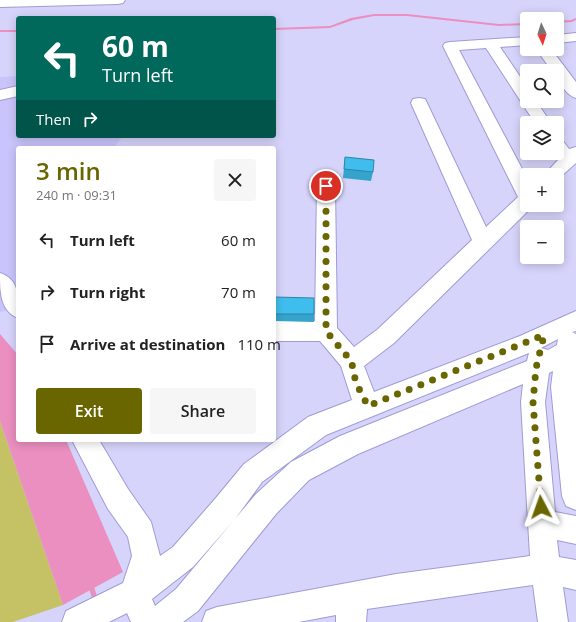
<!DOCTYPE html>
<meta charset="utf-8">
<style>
body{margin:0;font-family:"Open Sans",sans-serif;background:#f6f6f6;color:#222;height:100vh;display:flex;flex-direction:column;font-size:15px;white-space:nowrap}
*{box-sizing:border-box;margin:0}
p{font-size:13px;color:#767676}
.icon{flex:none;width:22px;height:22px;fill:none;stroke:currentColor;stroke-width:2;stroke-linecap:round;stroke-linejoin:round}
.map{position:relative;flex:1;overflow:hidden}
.drawer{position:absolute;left:16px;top:146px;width:260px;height:296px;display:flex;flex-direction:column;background:#fff;border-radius:4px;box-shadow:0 2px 10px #0003}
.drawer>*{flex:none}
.guide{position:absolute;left:16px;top:16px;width:260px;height:122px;border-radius:4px;box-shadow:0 2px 10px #0003;background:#00695c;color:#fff;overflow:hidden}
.needle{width:26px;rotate:176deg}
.controls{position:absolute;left:520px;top:12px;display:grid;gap:8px}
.controls a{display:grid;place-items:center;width:44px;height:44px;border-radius:4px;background:#fff;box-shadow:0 2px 10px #0003;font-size:20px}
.pin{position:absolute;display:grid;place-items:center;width:34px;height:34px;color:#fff;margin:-17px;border:2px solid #fff;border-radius:50%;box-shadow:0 1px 4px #0007}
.me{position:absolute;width:44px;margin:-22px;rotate:356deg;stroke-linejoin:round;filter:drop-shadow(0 0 3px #0008)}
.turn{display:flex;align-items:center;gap:14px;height:84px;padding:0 20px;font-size:18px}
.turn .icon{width:52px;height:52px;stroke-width:2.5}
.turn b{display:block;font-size:28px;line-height:34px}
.then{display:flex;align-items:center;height:38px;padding:0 20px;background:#0003;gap:8px;font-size:15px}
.round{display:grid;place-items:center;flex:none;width:42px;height:42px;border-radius:4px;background:#f6f6f6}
.summary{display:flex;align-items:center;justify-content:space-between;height:68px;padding:0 20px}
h1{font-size:24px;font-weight:600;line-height:30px;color:#696600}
.cta{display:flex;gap:8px;margin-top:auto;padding:8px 20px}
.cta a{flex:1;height:46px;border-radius:4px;background:#696600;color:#fff;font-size:16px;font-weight:600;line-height:46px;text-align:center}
.cta a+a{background:#f6f6f6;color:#222}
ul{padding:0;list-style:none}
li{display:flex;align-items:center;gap:12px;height:52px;padding:0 20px}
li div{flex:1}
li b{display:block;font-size:15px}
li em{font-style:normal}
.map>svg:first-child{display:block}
.built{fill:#c9c5fc}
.green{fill:#c4c265}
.water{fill:#eb8fc0}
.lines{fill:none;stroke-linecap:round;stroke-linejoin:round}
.stream{fill:#eb8fc0;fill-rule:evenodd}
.minor-casing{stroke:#9f9bd6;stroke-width:2}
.minor{fill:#fff;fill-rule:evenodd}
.wall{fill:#36a3cc}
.building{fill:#3fbeed;stroke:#2c85a6}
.route{stroke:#696600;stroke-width:7;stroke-dasharray:0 12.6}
</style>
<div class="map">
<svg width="576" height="622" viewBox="0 0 576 622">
<rect width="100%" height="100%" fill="#d6d4fa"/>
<path class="built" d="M18,76V136H123L114,148H18V308L0,312V77Z"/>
<path class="green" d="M0,421L63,605L13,622H0Z"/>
<path class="water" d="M0,334L18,355V440H66L123,572L63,605L0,421Z"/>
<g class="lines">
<path class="stream" d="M374,14H407L499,24L527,23V25L499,26L407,16H374L353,20L330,28L274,30V28L330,26L351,18Z
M576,18V20L572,22L557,23V21L571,20Z
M0,30H18V32H0Z
M90,580L92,581L99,602L98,604L96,605L94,604L87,583L88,581Z"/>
<defs>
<path id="minor" d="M0,0H125L123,3L118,4L0,7Z
M576,33V41L557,43V35Z
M527,37V45L500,47L527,87V101H536L551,123H535L486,48L459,50L527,178V205H534L394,343L364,366L374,392L520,336L576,311V331L572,332L576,334V510L566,506L562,496L551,387L553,371L549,373L545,402L555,512L576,516V544L557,540L559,557L576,560V590L563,587L568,622H538L533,585L367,609L366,622H336V615L299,622H202L206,611L217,607L396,574L530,556L521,402L523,384L358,454L309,480L276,514L198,611L183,622H131L127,613L109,622H62L66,611L123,583L132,556L128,537L108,509L72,440H99L128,489L151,522L160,556L173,547L215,499L244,464L308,417L352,400L341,366L320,341H274V321H315L317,186L319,181L326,179L333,181L335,186L337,328L354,347L378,329L472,240L411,103L413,99L419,98L425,99L427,103L486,227L518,197L443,46L445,43L450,42ZM558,339L557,345L548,350L541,348ZM529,353L527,361L340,436L291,462L256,494L176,589L155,606L152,599L193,567L235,519L262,482L326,435Z
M536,49H551L576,82V98C566,95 557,81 557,71H552Z
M18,86V96L0,100V90Z
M557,139L563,141L569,149L576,147V163L557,180V175H544L558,160L553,153H557Z
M0,273C21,280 18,300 18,318C0,311 0,291 0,273Z"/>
</defs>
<use href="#minor" class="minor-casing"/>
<use href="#minor" class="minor"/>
</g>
<path class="wall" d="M345,157L373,172L371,181L343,178Z
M274,297L314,314V322L274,321Z"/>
<path class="building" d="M345,157L374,160L373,172L344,169Z
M274,297L314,298V314H274Z"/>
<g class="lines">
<path class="route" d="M326,186V331L352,362L353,373L360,391L368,406L544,335L536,368L533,402L541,507"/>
</g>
</svg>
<div class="controls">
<a><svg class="needle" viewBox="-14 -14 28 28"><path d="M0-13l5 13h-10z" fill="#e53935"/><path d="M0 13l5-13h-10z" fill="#767676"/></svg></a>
<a><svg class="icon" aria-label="search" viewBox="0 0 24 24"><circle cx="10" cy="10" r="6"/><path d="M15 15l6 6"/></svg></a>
<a><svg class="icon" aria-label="layers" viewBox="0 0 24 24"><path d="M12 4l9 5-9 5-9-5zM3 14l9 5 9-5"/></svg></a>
<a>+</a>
<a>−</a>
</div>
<div class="pin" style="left:326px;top:186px;background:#d93025"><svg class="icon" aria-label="arrive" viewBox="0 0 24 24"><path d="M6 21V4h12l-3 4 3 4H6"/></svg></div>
<svg class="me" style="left:541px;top:507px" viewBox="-20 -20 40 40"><path d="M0-17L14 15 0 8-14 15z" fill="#696600" stroke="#fff" stroke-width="4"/></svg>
<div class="guide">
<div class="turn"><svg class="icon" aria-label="left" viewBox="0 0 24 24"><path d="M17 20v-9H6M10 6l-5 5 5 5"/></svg><div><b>60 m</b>Turn left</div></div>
<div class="then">Then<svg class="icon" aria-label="right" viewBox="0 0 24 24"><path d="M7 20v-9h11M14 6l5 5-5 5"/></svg></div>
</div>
<section class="drawer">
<div class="summary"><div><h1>3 min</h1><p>240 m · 09:31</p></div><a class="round"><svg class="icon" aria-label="close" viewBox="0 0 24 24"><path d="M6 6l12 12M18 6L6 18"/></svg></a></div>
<ul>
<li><svg class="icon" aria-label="left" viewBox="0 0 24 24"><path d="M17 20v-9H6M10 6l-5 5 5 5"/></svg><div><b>Turn left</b></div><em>60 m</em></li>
<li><svg class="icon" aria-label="right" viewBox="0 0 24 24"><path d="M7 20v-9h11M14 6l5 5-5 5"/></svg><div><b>Turn right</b></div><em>70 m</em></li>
<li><svg class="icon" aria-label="arrive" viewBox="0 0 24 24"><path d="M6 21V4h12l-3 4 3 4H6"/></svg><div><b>Arrive at destination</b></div><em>110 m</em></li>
</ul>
<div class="cta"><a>Exit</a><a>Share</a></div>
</section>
</div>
